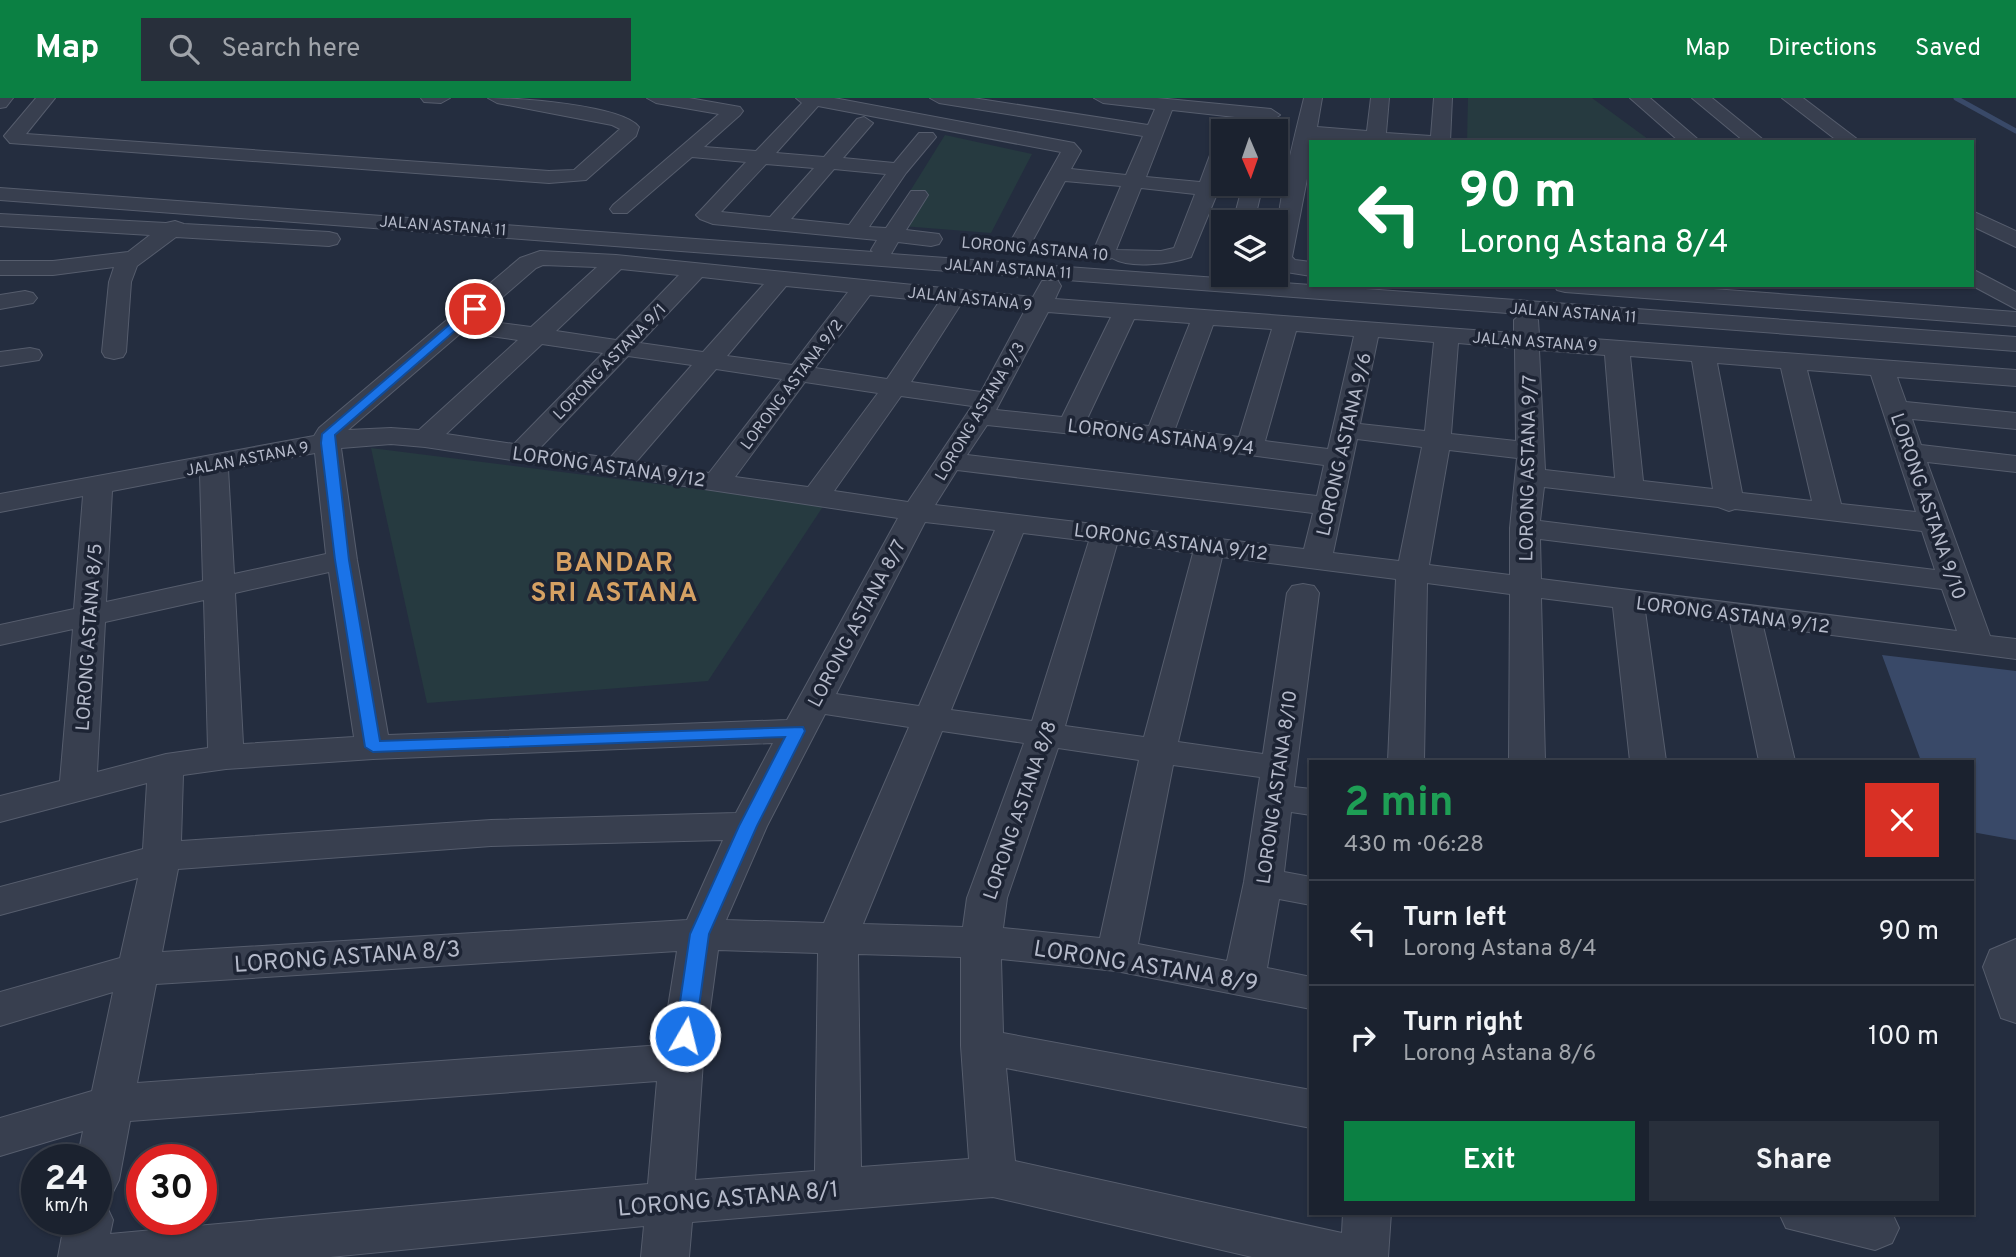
<!DOCTYPE html>
<meta charset="utf-8">
<style>
body{margin:0;font-family:Overpass,sans-serif;background:#282f3b;color:#f1f3f6;height:100vh;display:flex;flex-direction:column;font-size:26px;white-space:nowrap}
*{box-sizing:border-box;margin:0}
p{font-size:23px;color:#a0a4aa}
.icon{flex:none;width:38px;height:38px;fill:none;stroke:currentColor;stroke-width:2;stroke-linecap:round;stroke-linejoin:round}
.map{position:relative;flex:1;overflow:hidden}
.side{position:absolute;left:1309px;top:662px;width:665px;height:455px;display:flex;flex-direction:column;background:#1b222f;border-radius:0px;box-shadow:0 2px 5px #0004,0 0 0 2px #393f4b}
.side>*{flex:none}
.guide{position:absolute;left:1309px;top:42px;width:665px;height:147px;border-radius:0px;box-shadow:0 2px 5px #0004,0 0 0 2px #393f4b;background:#0b8043;color:#fff;overflow:hidden}
.needle{width:46px;rotate:178deg}
.tools{position:absolute;left:1211px;top:21px;display:grid;gap:14px}
.tools a{display:grid;place-items:center;width:77px;height:77px;border-radius:0px;background:#1b222f;box-shadow:0 2px 5px #0004,0 0 0 2px #393f4b;font-size:35px}
.speed{position:absolute;left:21px;top:1046px;display:flex;gap:14px;font-size:35px;font-weight:700;text-align:center}
.speed>*{display:grid;place-content:center;width:91px;height:91px;border-radius:50%;background:#1b222f;box-shadow:0 2px 5px #0004,0 0 0 2px #393f4b;line-height:1}
.speed small{font-size:18px;font-weight:400}
.speed .limit{border:10px solid #d22;background:#fff;color:#111}
.pin{position:absolute;display:grid;place-items:center;width:60px;height:60px;color:#fff;margin:-30px;border:4px solid #fff;border-radius:50%;box-shadow:0 2px 7px #0007}
.me{position:absolute;width:77px;margin:-38px;rotate:8deg;stroke-linejoin:round;filter:drop-shadow(0 0 5px #0008)}
.turn{display:flex;align-items:center;gap:24px;height:147px;padding:0 35px;font-size:32px}
.turn .icon{width:91px;height:91px;stroke-width:2.5}
.turn b{display:block;font-size:49px;line-height:60px}
.round{display:grid;place-items:center;flex:none;width:74px;height:74px;border-radius:0px;background:#282f3b}
.overview{display:flex;align-items:center;justify-content:space-between;height:119px;padding:0 35px}
h1{font-size:42px;font-weight:700;line-height:52px;color:#1e9e55}
.primary-button{display:flex;gap:14px;margin-top:auto;padding:14px 35px}
.primary-button a{flex:1;height:80px;border-radius:0px;background:#0b8043;color:#fff;font-size:28px;font-weight:700;line-height:80px;text-align:center}
.primary-button a+a{background:#282f3b;color:#f1f3f6}
ul{padding:0;list-style:none}
li{display:flex;align-items:center;gap:21px;height:105px;padding:0 35px;border-top:2px solid #393f4b}
li div{flex:1}
li b{display:block;font-size:26px}
li em{font-style:normal}
header{display:flex;align-items:center;gap:42px;box-sizing:border-box;height:98px;padding:0 35px;background:#0b8043;color:#fff}
header strong{font-size:33px}
nav{display:flex;gap:38px;margin-inline-start:auto;font-size:24px}
.search{width:490px;height:63px;background:#282f3b;display:flex;align-items:center;gap:18px;box-sizing:border-box;padding:0 24px;border-radius:0px;color:#a0a4aa;font-size:26px}
.map>svg:first-child{display:block}
.green{fill:#263a40}
.water{fill:#394968}
.lines{fill:none;stroke-linecap:round;stroke-linejoin:round}
.stream{stroke:#394968;stroke-width:5}
.minor-casing{stroke:#565d6d;stroke-width:2}
.minor{fill:#383f4f;fill-rule:evenodd}
.route{fill:#1a73e8;stroke:#114b97;stroke-width:2}
.labels{text-anchor:middle;stroke-width:7;stroke-linejoin:round;paint-order:stroke}
.far-street-label{font-size:16px;fill:#b5baca;stroke:#1d2434}
.street-label{font-size:19px;fill:#b5baca;stroke:#1d2434}
.near-street-label{font-size:23px;fill:#b5baca;stroke:#1d2434}
.district-label{font-size:26px;font-weight:bold;letter-spacing:2px;fill:#d6a163;stroke:#1d2434}
</style>
<header>
<strong>Map</strong>
<div class="search"><svg class="icon" aria-label="search" viewBox="0 0 24 24"><circle cx="10" cy="10" r="6"/><path d="M15 15l6 6"/></svg>Search here</div>
<nav><a>Map</a><a>Directions</a><a>Saved</a></nav>
</header>
<div class="map">
<svg width="2016" height="1159" viewBox="0 0 2016 1159">
<rect width="100%" height="100%" fill="#242d3f"/>
<path class="green" d="M1468,0H1592L1652,44H1467Z
M945,37L1032,56L991,135L889,127Z
M371,350L824,407L708,583L427,605Z"/>
<path class="water" d="M1882,557L2016,573V742L1972,734V663H1921Z"/>
<g class="lines">
<path class="stream" d="M1956,0L2016,33"/>
<defs>
<path id="minor" d="M0,0H13L6,9L0,10Z
M36,0H55L26,36L549,73L574,72L620,31L612,27L497,5L488,0C517,0 622,7 639,29L636,38L586,82L549,85L10,45L4,38Z
M421,0H450L441,5L424,4Z
M647,0H689L740,9L743,13L740,17L704,49L756,53L802,5L796,0H834L1074,45L1081,53L1071,71L1126,77L1143,38L939,5L930,0H973L1148,27L1155,11L1103,5L1094,0H1157L1271,11L1280,17L1271,23L1172,12L1146,79L1200,84L1213,49L1223,43V75L1219,91L1191,159C1171,166 1129,171 1112,160L1103,163L1095,161L1092,156L1121,88L1065,83L1027,153H1011L1008,148L1061,54L818,8L776,55L824,59L857,21L864,19L873,25L843,60L894,65L919,35H933L936,39L906,75L869,129L886,130L911,93H925L928,97L906,132L939,136L942,141L939,146L931,148L898,144L891,156L2016,239V253L1535,217L1538,222L1539,237L2016,272V288L1897,279L1906,304L2016,315V331L1912,321L1921,347L2016,358V374L1927,364L1990,538L2016,541V561L1763,528L1795,663H1759L1730,524L1645,513L1666,663H1630L1613,509L1541,500L1545,663H1509L1510,496L1427,485L1424,663H1388L1396,481L1222,459L1178,644L1263,656L1287,495L1292,488L1303,486L1314,488L1319,495L1294,689L1311,691V717L1291,714L1284,774L1311,779V807L1279,801L1267,870L1311,879V911L1116,873L1001,861L1003,935L1311,992V1030L1006,970L1015,1063L1342,1135L1343,1115H1391L1388,1159H1252L993,1099L692,1124L689,1159H641L644,1128L330,1159H58L65,1122H96V1103L106,1107L113,1122L110,1136L648,1086L657,983L130,1023L119,1082L112,1096L96,1102V1062H77L83,1033L0,1058V1020L92,993L113,894L0,928V894L120,860L138,780L0,817V789L143,751L147,685L0,724V698L60,683L73,531L0,547V527L74,511L83,398L0,414V396L314,338L319,330L520,160L540,153L616,157L1033,199L1042,183H1058L1061,188L1055,201L1514,235V222L1521,216L0,102V90L873,154L871,152L877,142L713,126L700,121L696,117L700,113L746,64L692,59L627,115H613L610,111L613,107L719,16L656,5ZM766,66L814,70L770,119L721,114ZM834,71L886,76L849,127L791,121ZM1141,90L1195,96L1174,150L1161,153L1116,152ZM543,167L597,169L531,229L476,222L536,170ZM621,171L679,177L616,242L556,233ZM702,179L764,186L703,254L640,245ZM786,188L848,194L792,267L727,258ZM870,197L939,204L887,281L815,270ZM961,206L1025,212L981,294L911,284ZM1048,214L1111,219L1062,319L996,312ZM1134,221L1190,225L1149,328L1087,321ZM1213,227L1272,231L1239,339L1175,331ZM1296,233L1354,238L1328,351L1265,343ZM462,234L518,242L419,332L391,330L348,332ZM1378,239L1434,244L1425,333L1360,326ZM1458,245L1515,250L1516,343L1451,336ZM542,246L603,255L514,346L446,336ZM1539,252L1605,257L1615,380L1545,372ZM628,258L692,267L610,360L540,350ZM1630,258L1692,263L1713,391L1643,383ZM1717,265L1781,270L1812,403L1742,395ZM716,271L782,281L709,375L636,364ZM1807,272L1871,277L1916,414L1841,406ZM805,284L878,295L808,389L735,379ZM901,298L972,308L908,404L834,393ZM987,327L1159,345L1324,367L1317,398L967,357ZM1357,341L1422,349L1399,463L1333,455ZM391,346L425,349L898,420L787,622L388,637L357,462L341,350ZM1449,352L1517,360L1510,430V477L1429,467ZM315,355L326,456L234,476L228,371ZM957,372L1313,415L1304,451L935,407ZM200,376L203,483L106,504L112,393ZM1544,389L1718,409L1729,413L1735,411L1922,433L1935,472L1540,423ZM925,424L995,432L919,608L836,596ZM1023,435L1089,443L1032,623L951,612ZM1540,441L1942,491L1957,533L1541,481ZM1117,446L1193,455L1144,639L1065,628ZM329,474L354,639L243,646L235,495ZM204,502L208,650L166,656L97,674L105,524ZM825,616L909,629L824,825L726,822L767,728ZM942,633L1024,645L967,800L963,829L863,826ZM773,645L736,715L491,722L181,743L183,677L226,671L373,661ZM1058,650L1139,662L1100,840L1003,830L1007,800ZM1173,667L1260,679L1244,784L1227,863L1138,846ZM723,742L687,822L162,854L178,771L491,748ZM718,852L818,855L815,1073L695,1082L703,963ZM677,853L662,947L137,985L156,886ZM858,856L961,859V948L969,1061L861,1069Z
M1304,0H1322L1317,29L1367,33L1371,0H1389L1386,35L1431,38L1434,0H1452L1450,44H1358L1314,40L1311,44V60L1292,159L1295,162L1311,164V178L1280,173C1264,152 1297,30 1304,0Z
M1630,0H1650L1701,44H1680Z
M1692,0H1712L1766,44H1745Z
M1782,0H1803L1861,44H1839Z
M1243,86H1263L1254,124H1233Z
M1972,113L2016,133V149L1972,128Z
M0,116L166,125L175,123L184,126L329,134L337,136L340,141L337,146L329,148L176,139L137,168L131,184L126,254L123,259L114,261L105,259L102,254L109,184L114,169L53,177H0V163H53L128,154L150,137L0,128Z
M1972,171L2016,194V211L1971,187Z
M1554,187H1660L2016,214V228L1565,194L1557,192Z
M25,193L33,195L37,200L33,205L0,211V197Z
M30,250L39,252L42,257L39,262L0,268V254Z
M2016,841V925L2001,920L1983,869L1990,852Z
M1779,1115H1892L1899,1130L1892,1145L1875,1152L1786,1130Z"/>
</defs>
<use href="#minor" class="minor-casing"/>
<use href="#minor" class="minor"/>
</g>
<path class="route" d="M471,208L480,211L335,337L349,462L380,643L803,629L805,633L757,728L709,836L695,938L692,944L685,946L678,944L675,938L690,836L739,728L785,639L373,654L365,649L335,462L321,345L322,336Z"/>
<g class="labels">
<g class="far-street-label">
<text transform="translate(443 127) rotate(4)" y="6">JALAN ASTANA 11</text>
<text transform="translate(1035 150) rotate(5)" y="6">LORONG ASTANA 10</text>
<text transform="translate(1008 170) rotate(4)" y="6">JALAN ASTANA 11</text>
<text transform="translate(970 200) rotate(6)" y="6">JALAN ASTANA 9</text>
<text transform="translate(1573 214) rotate(4)" y="6">JALAN ASTANA 11</text>
<text transform="translate(1535 243) rotate(4)" y="6">JALAN ASTANA 9</text>
<text transform="translate(609 263) rotate(-46)" y="6">LORONG ASTANA 9/1</text>
<text transform="translate(791 286) rotate(-53)" y="6">LORONG ASTANA 9/2</text>
<text transform="translate(979 313) rotate(-59)" y="6">LORONG ASTANA 9/3</text>
<text transform="translate(247 360) rotate(-11)" y="6">JALAN ASTANA 9</text>
</g>
<g class="street-label">
<text transform="translate(1161 338) rotate(7)" y="7">LORONG ASTANA 9/4</text>
<text transform="translate(1343 346) rotate(-77)" y="7">LORONG ASTANA 9/6</text>
<text transform="translate(609 368) rotate(8)" y="7">LORONG ASTANA 9/12</text>
<text transform="translate(1527 370) rotate(-89)" y="7">LORONG ASTANA 9/7</text>
<text transform="translate(1929 408) rotate(71)" y="7">LORONG ASTANA 9/10</text>
<text transform="translate(1171 443) rotate(7)" y="7">LORONG ASTANA 9/12</text>
<text transform="translate(1733 516) rotate(7)" y="7">LORONG ASTANA 9/12</text>
<text transform="translate(856 525) rotate(-62)" y="7">LORONG ASTANA 8/7</text>
<text transform="translate(88 539) rotate(-86)" y="7">LORONG ASTANA 8/5</text>
<text transform="translate(1276 689) rotate(-82)" y="7">LORONG ASTANA 8/10</text>
<text transform="translate(1019 712) rotate(-71)" y="7">LORONG ASTANA 8/8</text>
</g>
<g class="near-street-label">
<text transform="translate(347 858) rotate(-4)" y="8">LORONG ASTANA 8/3</text>
<text transform="translate(1146 867) rotate(9)" y="8">LORONG ASTANA 8/9</text>
<text transform="translate(728 1100) rotate(-5)" y="8">LORONG ASTANA 8/1</text>
</g>
<g class="district-label">
<text x="615" y="473">BANDAR<tspan x="615" dy="30">SRI ASTANA</tspan></text>
</g>
</g>
</svg>
<div class="tools">
<a><svg class="needle" viewBox="-14 -14 28 28"><path d="M0-13l5 13h-10z" fill="#e53935"/><path d="M0 13l5-13h-10z" fill="#a0a4aa"/></svg></a>
<a><svg class="icon" aria-label="layers" viewBox="0 0 24 24"><path d="M12 4l9 5-9 5-9-5zM3 14l9 5 9-5"/></svg></a>
</div>
<div class="speed"><div>24<small>km/h</small></div><div class="limit">30</div></div>
<div class="pin" style="left:475px;top:211px;background:#d93025"><svg class="icon" aria-label="arrive" viewBox="0 0 24 24"><path d="M6 21V4h12l-3 4 3 4H6"/></svg></div>
<svg class="me" style="left:685px;top:938px" viewBox="-20 -20 40 40"><circle r="17" fill="#1a73e8" stroke="#fff" stroke-width="3"/><path d="M0-11L8 9 0 5-8 9z" fill="#fff"/></svg>
<div class="guide">
<div class="turn"><svg class="icon" aria-label="left" viewBox="0 0 24 24"><path d="M17 20v-9H6M10 6l-5 5 5 5"/></svg><div><b>90 m</b>Lorong Astana 8/4</div></div>
</div>
<section class="side">
<div class="overview"><div><h1>2 min</h1><p>430 m · 06:28</p></div><a class="round" style="background:#d93025;color:#fff"><svg class="icon" aria-label="close" viewBox="0 0 24 24"><path d="M6 6l12 12M18 6L6 18"/></svg></a></div>
<ul>
<li><svg class="icon" aria-label="left" viewBox="0 0 24 24"><path d="M17 20v-9H6M10 6l-5 5 5 5"/></svg><div><b>Turn left</b><p>Lorong Astana 8/4</p></div><em>90 m</em></li>
<li><svg class="icon" aria-label="right" viewBox="0 0 24 24"><path d="M7 20v-9h11M14 6l5 5-5 5"/></svg><div><b>Turn right</b><p>Lorong Astana 8/6</p></div><em>100 m</em></li>
</ul>
<div class="primary-button"><a>Exit</a><a>Share</a></div>
</section>
</div>
